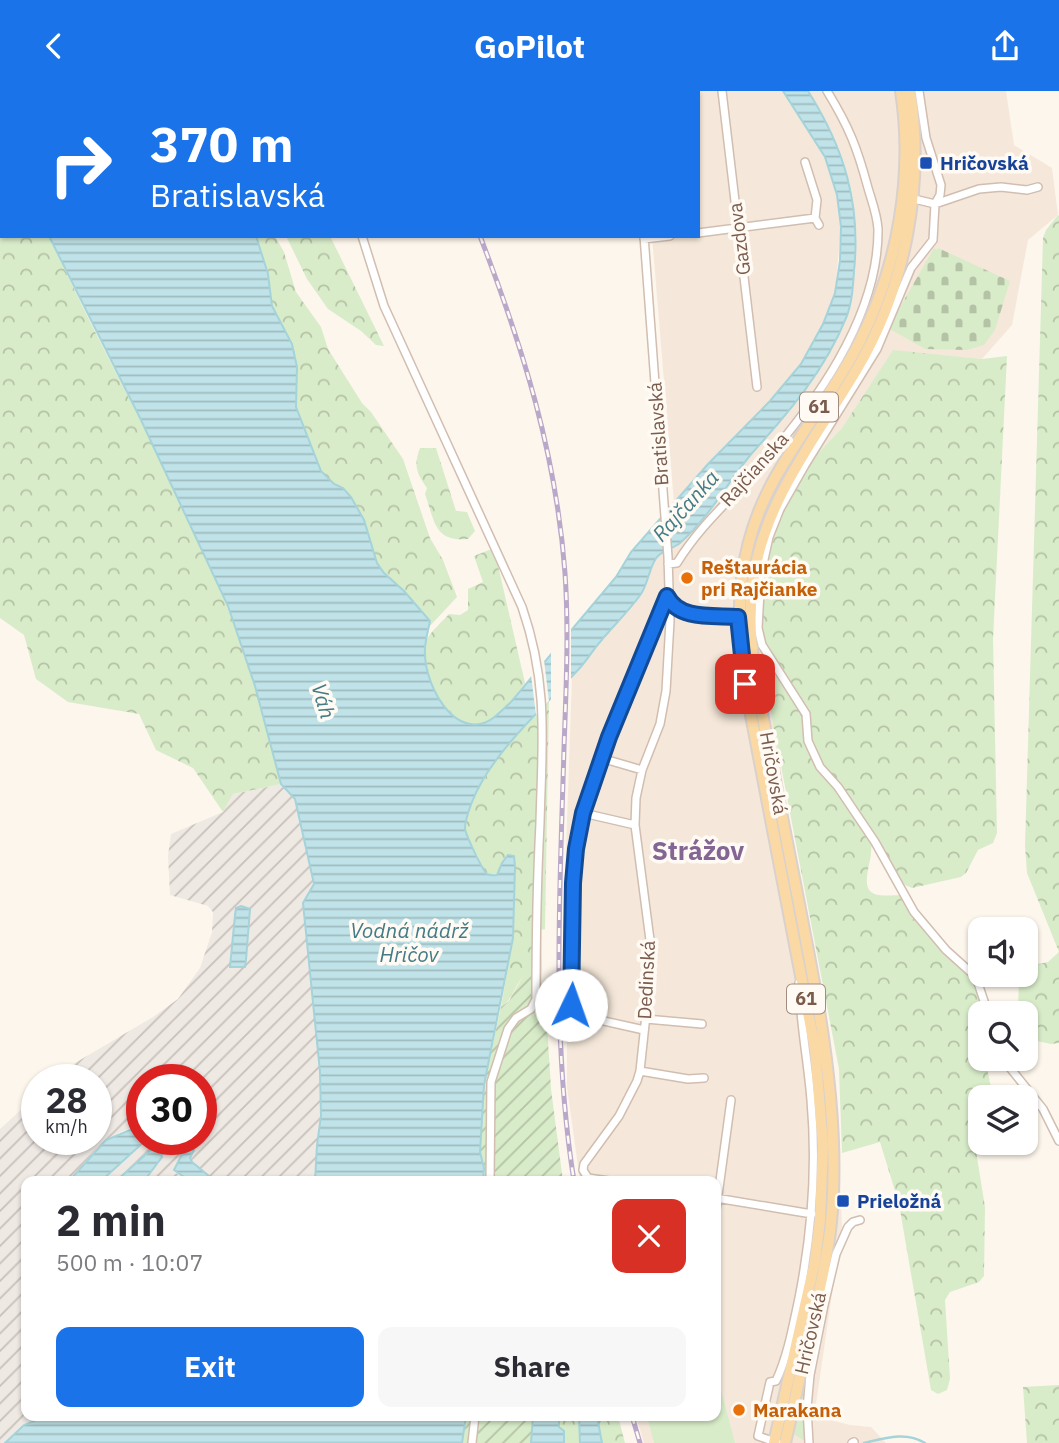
<!DOCTYPE html>
<meta charset="utf-8">
<style>
body{margin:0;font-family:"IBM Plex Sans",sans-serif;background:#f7f7f7;color:#2b2b33;height:100vh;display:flex;flex-direction:column;font-size:26px;white-space:nowrap}
*{box-sizing:border-box;margin:0}
p{font-size:23px;color:#7c7c81}
.icon{flex:none;width:38px;height:38px;fill:none;stroke:currentColor;stroke-width:2;stroke-linecap:round;stroke-linejoin:round}
.map{position:relative;flex:1;overflow:hidden}
.panel{position:absolute;left:21px;top:1085px;width:700px;height:245px;display:flex;flex-direction:column;background:#fff;border-radius:14px;box-shadow:0 2px 5px #0004}
.panel>*{flex:none}
.banner{position:absolute;left:0px;top:0px;width:700px;height:147px;box-shadow:0 2px 5px #0004;background:#1a73e8;color:#fff;overflow:hidden}
.buttons{position:absolute;left:968px;top:826px;display:grid;gap:14px}
.buttons a{display:grid;place-items:center;width:70px;height:70px;border-radius:14px;background:#fff;box-shadow:0 2px 5px #0004;font-size:35px}
.speed{position:absolute;left:21px;top:973px;display:flex;gap:14px;font-size:35px;font-weight:700;text-align:center}
.speed>*{display:grid;place-content:center;width:91px;height:91px;border-radius:50%;background:#fff;box-shadow:0 2px 5px #0004;line-height:1}
.speed small{font-size:18px;font-weight:400}
.speed .limit{border:10px solid #d22;background:#fff;color:#111}
.pin{position:absolute;display:grid;place-items:center;width:60px;height:60px;color:#fff;margin:-30px;border-radius:14px;box-shadow:0 4px 10px #0006}
.me{position:absolute;width:77px;margin:-38px;rotate:3deg;stroke-linejoin:round;filter:drop-shadow(0 0 5px #0008)}
.turn{display:flex;align-items:center;gap:24px;height:147px;padding:0 35px;font-size:32px}
.turn .icon{width:91px;height:91px;stroke-width:2.5}
.turn b{display:block;font-size:49px;line-height:60px}
.round{display:grid;place-items:center;flex:none;width:74px;height:74px;border-radius:14px;background:#f7f7f7}
.summary{display:flex;align-items:center;justify-content:space-between;height:119px;padding:0 35px}
h1{font-size:42px;font-weight:800;line-height:52px}
.button{display:flex;gap:14px;margin-top:auto;padding:14px 35px}
.button a{flex:1;height:80px;border-radius:14px;background:#1a73e8;color:#fff;font-size:28px;font-weight:800;line-height:80px;text-align:center}
.button a+a{background:#f7f7f7;color:#2b2b33}
header{display:flex;justify-content:space-between;align-items:center;height:91px;padding:0 35px;background:#1a73e8;color:#fff;font-size:32px;font-weight:800}
.map>svg:first-child{display:block}
.residential{fill:#f5e8da}
.industrial{fill:url(#industrial-furrows)}
.grass{fill:#d8ecc9}
.forest{fill:url(#forest-crowns)}
.cemetery{fill:url(#cemetery-stones)}
.garden{fill:url(#garden-furrows)}
.water{fill:url(#water-rules);stroke:#a5d3da;stroke-width:2}
.pier{fill:#fdf6ec}
.lines{fill:none;stroke-linecap:round;stroke-linejoin:round}
.stream{stroke:#a5d3da;stroke-width:2.5}
.minor-casing{stroke:#d1beb0;stroke-width:10}
.primary-casing{stroke:#dad1cd;stroke-width:14}
.minor{stroke:#fff;stroke-width:7}
.primary{stroke:#fbd9a5;stroke-width:10}
.rail-casing{stroke:#b9a8c9;stroke-width:5}
.rail{stroke:#fffaf3;stroke-width:2.5;stroke-dasharray:8;stroke-linecap:butt}
.route-casing{stroke:#114b97;stroke-width:18}
.route{stroke:#1a73e8;stroke-width:12}
.transit-dot{fill:#1a4fb4;stroke:#fffaf3;stroke-width:2.5}
.food-dot{fill:#e8710a;stroke:#fffaf3;stroke-width:2.5}
.labels{text-anchor:middle;stroke-width:7;stroke-linejoin:round;paint-order:stroke}
.shield{fill:#fffaf3;stroke:#a28b7f;stroke-width:2}
.shield-label{font-size:18px;font-weight:bold;fill:#7a5c4d}
.transit-label{font-size:19px;font-weight:bold;fill:#164399;stroke:#fffaf3;text-anchor:start}
.street-label{font-size:19px;fill:#7a5c4d;stroke:#fffaf3}
.food-label{font-size:19px;font-weight:bold;fill:#c56008;stroke:#fffaf3;text-anchor:start}
.water-label{font-size:21px;font-style:italic;fill:#437c86;stroke:#fffaf3}
.district-label{font-size:26px;font-weight:bold;fill:#846695;stroke:#fffaf3}
</style>
<header><svg class="icon" aria-label="back" viewBox="0 0 24 24"><path d="M15 5l-7 7 7 7"/></svg>GoPilot<svg class="icon" aria-label="share" viewBox="0 0 24 24"><path d="M12 15V3M7 8l5-5 5 5M5 13v7h14v-7"/></svg></header>
<div class="map">
<svg width="1059" height="1352" viewBox="0 0 1059 1352">
<defs>
<pattern id="industrial-furrows" width="10" height="10" patternUnits="userSpaceOnUse" patternTransform="scale(1.75)"><rect width="10" height="10" fill="#efe9e4"/><path d="M-1 1l2-2M0 10L10 0M9 11l2-2" fill="none" stroke="#c7c0bb"/></pattern>
<pattern id="forest-crowns" width="20" height="18" patternUnits="userSpaceOnUse" patternTransform="scale(1.75)"><rect width="20" height="18" fill="#d8ecc9"/><path d="M2 6a3 3 0 1 1 6 0M12 15a3 3 0 1 1 6 0" fill="none" stroke="#b4c2a5"/></pattern>
<pattern id="cemetery-stones" width="16" height="16" patternUnits="userSpaceOnUse" patternTransform="scale(1.75)"><rect width="16" height="16" fill="#d8ecc9"/><path d="M2 7V4a2 2 0 0 1 4 0v3zM10 15v-3a2 2 0 0 1 4 0v3z" fill="#b4c2a5"/></pattern>
<pattern id="garden-furrows" width="10" height="10" patternUnits="userSpaceOnUse" patternTransform="scale(1.75)"><rect width="10" height="10" fill="#d8ecc9"/><path d="M-1 1l2-2M0 10L10 0M9 11l2-2" fill="none" stroke="#b4c2a5"/></pattern>
<pattern id="water-rules" width="6" height="5" patternUnits="userSpaceOnUse" patternTransform="scale(1.75)"><rect width="6" height="5" fill="#bfe3e8"/><path d="M0 2.5h6" fill="none" stroke="#a0bbbe"/></pattern>
</defs>
<rect width="100%" height="100%" fill="#fdf6ec"/>
<path class="residential" d="M640,0H783L825,66L837,104L841,136L835,202L823,233L801,273L770,310L708,373L674,412L652,145H698V2Z
M808,0H1006L1014,54L1052,77L1058,124L1028,149L1012,234L982,268L893,260L842,337L778,404L775,444L764,480L760,541L838,1055L842,1134L816,1313L819,1326L850,1334L871,1336L886,1352H644L637,1329L638,1325H716V1090H580L567,996V953L563,902L567,901L568,846H563L572,586L641,503L657,466L681,451L696,436L752,363L800,307L834,253L848,224L856,136L852,101L844,72L821,21Z"/>
<path class="industrial" d="M281,693L295,708L314,793L303,812L320,981L321,1025L317,1054L315,1090H215L192,1071L190,1066L193,1062L176,1082L190,1090H144L159,1072L144,1064L116,1090H101L147,1048H201V989H142V1034L120,1041L98,1056L69,1090H26V1325H47L24,1334L5,1352H0V1038L37,1004V1048H96V989H54L75,972L153,926L178,908L200,877L212,841L213,821L208,815L170,804L168,765L171,743L223,721L233,703Z"/>
<path class="grass" d="M831,1164H834L818,1237L806,1351L792,1342Z
M716,1280L735,1352H654L647,1325H716Z"/>
<path class="forest" d="M0,17L2,145H49C106,270 176,388 227,515C251,572 265,633 281,693L233,703L223,721L193,677L156,659L139,623L68,611L36,588L24,544L0,527Z
M1058,124L1059,125V952L1051,953L1028,948L1026,945V922H1018L1019,884H1026V876L1028,875L1048,871L1059,861L1027,782L1025,755L1043,147L1046,139Z
M256,145H275L284,161L296,201L321,236L328,258L362,312L371,321L403,368L430,447L443,469L457,506L429,536L430,530L404,500L384,482L377,472L364,429L351,406L343,397L334,393L321,380L296,316L297,276L292,253L272,215L268,183Z
M286,145H330L384,255L376,254L361,240L328,218L307,188Z
M893,259L982,268L1007,265L993,548L997,742L993,752L978,759L966,782L961,786L912,797L905,794L901,789L878,748L874,747C870,754 872,761 870,769C862,803 868,806 901,804L911,823L944,863L972,887L976,895L983,922H980V968H985L993,1006H980V1028L975,1033L976,1060L985,1116L984,1185L979,1191L950,1201L945,1209L950,1288L947,1299L938,1303L931,1299L899,1113L880,1051L842,1062L839,978L773,633L760,541L764,480L775,444L778,404L842,337Z
M420,357H436L456,420L467,421L475,440L468,448C434,451 435,431 425,403L427,397C417,383 413,375 420,357Z
M494,457L525,592C514,606 500,628 481,633C449,641 413,574 427,548C432,539 442,531 449,523L460,524L468,519V498L483,491L474,465Z
M549,610L545,838L541,839L542,879C514,879 520,903 501,916L513,847L514,765L497,784C483,786 483,775 477,764C472,754 464,747 465,735C469,687 519,644 549,610Z
M1059,1294V1352H1027L1023,1296Z
M559,1325H579L580,1352H564V1340L559,1336Z
M597,1325H618L625,1352H602Z"/>
<path class="cemetery" d="M934,157L937,159L938,157L1010,190L995,239L984,254L967,259L925,258L888,237Z"/>
<path class="garden" d="M542,879L541,902H545L551,998L563,1090H483L484,1077L480,1061L484,994L501,916L509,910L524,883L527,880Z
M466,1325H533L531,1352H462Z"/>
<path class="water" d="M0,0H183L184,2H2V22Z
M783,0H808C844,57 861,112 854,180C853,195 852,213 846,227C825,279 790,320 753,361C728,390 710,426 680,452C674,457 664,459 658,465C650,472 649,491 641,503C629,520 613,535 600,551C592,560 586,571 577,580C542,618 490,664 472,711C469,719 465,729 465,737C465,743 483,780 487,783C491,785 493,784 497,784L502,772L508,764L514,765L515,776L513,847L484,994L480,1061L484,1077L483,1090H315L317,1054L321,1025L320,981L303,812L314,793L295,708L281,693L255,595L228,515L141,329L49,145H256L268,183L272,215L292,253L297,276L296,316L321,380L334,393L343,397L351,406L364,429L377,472L384,482L404,500L430,530C428,541 424,552 425,563C425,589 447,638 480,633C492,631 502,619 511,611L616,486L631,461L708,373L770,310L801,273L823,233L835,202L840,170L841,136L837,104L825,66Z
M241,815L250,818L246,869L245,876H230L235,824L236,817Z
M142,1034V1048H147L101,1090H69L106,1049Z
M153,1057L159,1059L162,1066L144,1090H116Z
M190,1057L194,1059L190,1067L192,1071L215,1090H190L174,1079L181,1065Z
M47,1325H466L462,1352H5L24,1334Z
M533,1325H559V1336L564,1340V1352H531Z
M579,1325H597L602,1352H580Z"/>
<path class="pier" d="M568,536H571V592L564,599H560V603L555,609H551V556Z
M544,569L549,610L536,624L531,584Z"/>
<g class="lines">
<path class="stream" d="M864,1352C885,1347 906,1340 925,1352"/>
<defs>
<path id="minor" d="M633,0L634,2
M722,0L757,296
M919,0L926,47L941,94L940,104L935,113L933,149L911,177L877,258L805,374L780,418L769,446L761,482L758,537L762,554L806,623L808,650L820,676L838,696L875,751L914,821L946,859L976,886L988,922
M364,2V0
M805,71L817,109L815,127L819,134
M910,107L935,113L979,98L1001,96L1027,99L1038,96
M698,142L815,127
M362,145L384,215L522,516C549,594 542,652 540,732C537,791 536,849 536,908L531,918L516,927L508,938L491,991L490,1090
M644,148L670,145
M668,473L677,472C699,436 728,411 756,380C813,316 879,227 878,138C877,123 872,111 868,97C857,56 849,36 827,0
M669,509C682,530 717,524 738,526
M601,667L642,679
M583,722L635,734
M646,928L702,933
M644,939L582,925L572,916L573,792L576,758L583,722L609,646L667,507
M1003,968L1043,1018L1059,1050
M640,980L688,988L704,987
M609,1090L588,1087L583,1079L584,1073L619,1025L637,990L640,980L649,896L650,849L635,734L636,707L642,679L660,633L666,600L670,530L668,466L644,145
M716,1107L812,1123
M716,1119L731,1009
M472,1352L475,1325
M778,1352L758,1345L770,1291L776,1290C788,1264 793,1235 799,1207C812,1141 817,1076 811,1009C808,970 800,932 799,892
M809,1352L807,1317L810,1284L824,1214L836,1163L848,1136L853,1131L860,1129
M852,1352L854,1351"/>
<path id="primary" d="M774,1352L815,1170L820,1129L823,1055L815,958L745,593C734,519 738,453 775,387C801,341 835,299 859,252C898,176 914,85 901,0
M785,1352C793,1318 800,1283 808,1249C817,1210 827,1171 831,1131C838,1060 830,985 818,914C803,829 785,744 769,658C759,606 746,552 752,498C761,413 815,349 857,278C906,195 924,95 910,0"/>
</defs>
<use href="#minor" class="minor-casing"/>
<use href="#primary" class="primary-casing"/>
<use href="#minor" class="minor"/>
<use href="#primary" class="primary"/>
<defs>
<path id="rail" d="M418,0L419,2
M480,145C523,257 556,362 565,482C569,541 566,599 564,657C560,802 551,947 574,1090
M632,1325L640,1352"/>
</defs>
<use href="#rail" class="rail-casing"/>
<use href="#rail" class="rail"/>
</g>
<g class="lines">
<defs>
<path id="route" d="M571,914L573,792L576,758L583,722L609,646L667,505C679,530 715,524 738,526L745,593"/>
</defs>
<use href="#route" class="route-casing"/>
<use href="#route" class="route"/>
</g>
<g class="transit-dot">
<rect x="919" y="65" width="14" height="14" rx="3.5"/>
<rect x="836" y="1103" width="14" height="14" rx="3.5"/>
</g>
<g class="food-dot">
<circle cx="687" cy="487" r="7"/>
<circle cx="739" cy="1319" r="7"/>
</g>
<g class="labels">
<g class="shield">
<rect x="800" y="301.5" width="38" height="29" rx="5"/>
<rect x="787" y="893.5" width="38" height="29" rx="5"/>
</g>
<g class="shield-label">
<text x="819" y="322">61</text>
<text x="806" y="914">61</text>
</g>
<g class="transit-label">
<text x="940" y="79">Hričovská</text>
<text x="857" y="1117">Prieložná</text>
</g>
<g class="street-label">
<text transform="translate(739 148) rotate(-97)" y="7">Gazdova</text>
<text transform="translate(658 343) rotate(-94)" y="7">Bratislavská</text>
<text transform="translate(754 378) rotate(-48)" y="7">Rajčianska</text>
<text transform="translate(774 682) rotate(80)" y="7">Hričovská</text>
<text transform="translate(646 889) rotate(-87)" y="7">Dedinská</text>
<text transform="translate(810 1242) rotate(-77)" y="7">Hričovská</text>
</g>
<g class="food-label">
<text x="701" y="483">Reštaurácia<tspan x="701" dy="22">pri Rajčianke</tspan></text>
<text x="753" y="1326">Marakana</text>
</g>
<g class="water-label">
<text transform="translate(686 415) rotate(-48)" y="7">Rajčanka</text>
<text transform="translate(323 610) rotate(74)" y="7">Váh</text>
<text x="409" y="847">Vodná nádrž<tspan x="409" dy="24">Hričov</tspan></text>
</g>
<g class="district-label">
<text x="698" y="769">Strážov</text>
</g>
</g>
</svg>
<div class="buttons">
<a><svg class="icon" aria-label="sound" viewBox="0 0 24 24"><path d="M4 9h4l5-4v14l-5-4H4zM17 9q2 3 0 6"/></svg></a>
<a><svg class="icon" aria-label="search" viewBox="0 0 24 24"><circle cx="10" cy="10" r="6"/><path d="M15 15l6 6"/></svg></a>
<a><svg class="icon" aria-label="layers" viewBox="0 0 24 24"><path d="M12 4l9 5-9 5-9-5zM3 14l9 5 9-5"/></svg></a>
</div>
<div class="speed"><div>28<small>km/h</small></div><div class="limit">30</div></div>
<div class="pin" style="left:745px;top:593px;background:#d93025"><svg class="icon" aria-label="arrive" viewBox="0 0 24 24"><path d="M6 21V4h12l-3 4 3 4H6"/></svg></div>
<svg class="me" style="left:571px;top:914px" viewBox="-20 -20 40 40"><circle r="19" fill="#fff"/><path d="M0-13L10 11 0 6-10 11z" fill="#1a73e8"/></svg>
<div class="banner">
<div class="turn"><svg class="icon" aria-label="right" viewBox="0 0 24 24"><path d="M7 20v-9h11M14 6l5 5-5 5"/></svg><div><b>370 m</b>Bratislavská</div></div>
</div>
<section class="panel">
<div class="summary"><div><h1>2 min</h1><p>500 m · 10:07</p></div><a class="round" style="background:#d93025;color:#fff"><svg class="icon" aria-label="close" viewBox="0 0 24 24"><path d="M6 6l12 12M18 6L6 18"/></svg></a></div>
<div class="button"><a>Exit</a><a>Share</a></div>
</section>
</div>
